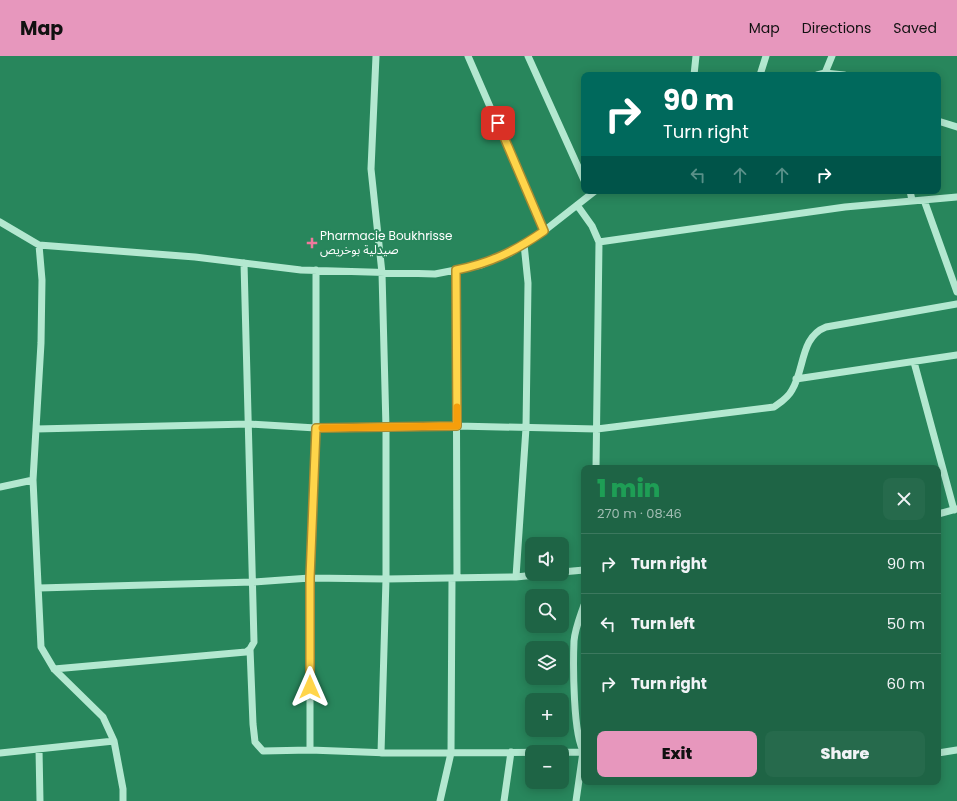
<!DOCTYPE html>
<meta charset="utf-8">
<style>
body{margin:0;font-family:Poppins,"Noto Sans Arabic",sans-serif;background:#266a4c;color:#f1f3f6;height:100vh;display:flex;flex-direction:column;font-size:15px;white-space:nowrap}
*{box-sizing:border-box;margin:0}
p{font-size:13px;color:#a1bdb3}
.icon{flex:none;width:22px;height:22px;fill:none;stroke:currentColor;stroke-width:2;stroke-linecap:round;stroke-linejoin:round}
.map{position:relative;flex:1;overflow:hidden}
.panel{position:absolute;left:581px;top:409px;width:360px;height:320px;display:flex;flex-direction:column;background:#1e6445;border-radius:8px;box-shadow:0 2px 10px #0003}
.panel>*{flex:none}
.top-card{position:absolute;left:581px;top:16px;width:360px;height:122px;border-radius:8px;box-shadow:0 2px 10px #0003;background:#00695c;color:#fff;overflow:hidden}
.controls{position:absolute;left:525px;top:481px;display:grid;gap:8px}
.controls a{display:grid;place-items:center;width:44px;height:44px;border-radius:8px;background:#1e6445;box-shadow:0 2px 10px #0003;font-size:20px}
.pin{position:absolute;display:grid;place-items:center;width:34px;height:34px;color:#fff;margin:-17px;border-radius:8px;box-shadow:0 2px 6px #0006}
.me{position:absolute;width:44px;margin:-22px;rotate:0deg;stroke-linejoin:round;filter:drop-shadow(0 0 3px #0008)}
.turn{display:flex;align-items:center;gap:14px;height:84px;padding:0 16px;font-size:18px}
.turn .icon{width:52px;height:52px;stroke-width:2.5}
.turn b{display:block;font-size:28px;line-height:34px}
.lanes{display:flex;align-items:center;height:38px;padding:0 16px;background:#0003;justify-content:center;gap:20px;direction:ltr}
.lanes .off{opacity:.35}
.round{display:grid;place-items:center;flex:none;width:42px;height:42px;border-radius:8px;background:#266a4c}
.head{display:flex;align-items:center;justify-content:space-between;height:68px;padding:0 16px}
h1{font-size:24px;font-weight:800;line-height:30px;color:#1e9e55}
.cta{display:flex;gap:8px;margin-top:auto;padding:8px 16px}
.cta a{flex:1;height:46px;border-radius:8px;background:#e797bd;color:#111;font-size:16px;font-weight:800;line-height:46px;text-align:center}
.cta a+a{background:#266a4c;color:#f1f3f6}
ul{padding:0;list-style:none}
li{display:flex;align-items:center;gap:12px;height:60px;padding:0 16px;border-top:1px solid #3c785e}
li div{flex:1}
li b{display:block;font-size:15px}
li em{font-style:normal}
header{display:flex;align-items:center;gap:24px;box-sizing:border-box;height:56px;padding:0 20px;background:#e797bd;color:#111}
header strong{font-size:19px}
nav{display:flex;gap:22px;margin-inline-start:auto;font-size:14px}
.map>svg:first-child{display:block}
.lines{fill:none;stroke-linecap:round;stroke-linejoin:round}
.minor{stroke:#b3e8d0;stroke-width:7}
.route-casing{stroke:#a68a30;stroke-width:10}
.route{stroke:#ffd54a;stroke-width:7}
.slow{stroke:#f59e0b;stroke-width:7}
.poi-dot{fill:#ef799c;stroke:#28865c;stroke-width:1.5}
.labels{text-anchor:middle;stroke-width:4;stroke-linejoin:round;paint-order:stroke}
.poi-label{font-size:12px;fill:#fff;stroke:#28865c;text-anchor:start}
</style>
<header>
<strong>Map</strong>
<nav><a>Map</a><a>Directions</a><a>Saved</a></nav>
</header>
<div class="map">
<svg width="957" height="745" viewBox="0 0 957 745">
<rect width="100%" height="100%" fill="#28865c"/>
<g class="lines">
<path class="minor" d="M376,0L371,113L382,217L386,372V523L381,697
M468,0L544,175
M528,0L584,124
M825,17L832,0
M694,19L696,0
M760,19L766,0
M817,19L825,17L844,19
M938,65L957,71
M910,135L912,144
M924,144L957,236
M577,149L592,170L599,186L596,412
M0,166L39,189L195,201L301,214L435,218L481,209L510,197L544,175L595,135
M599,186L845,151L957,141
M39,189L42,224L41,287L33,424L41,591L54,613L103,661L114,685L123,733V745
M456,214L457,522
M914,306L954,454
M796,323L957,299
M36,373L249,368L316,372L457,370L597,373L774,351C781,346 788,342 792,334C805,313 800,281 826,271L957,248
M0,431L33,424
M938,458L957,453
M562,516L584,514
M516,521L526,372L528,227L524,188
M39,532L253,526L310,522L386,523L516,521L545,518
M584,549C580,561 575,573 574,585C573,607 573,681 584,696
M250,593L253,668L255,686L263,695L310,694L389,697L583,696L576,745
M54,613L246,596L250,593L254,586L244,207
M39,693L40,745
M310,694V522L316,372V214
M0,697L114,685
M938,697L957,694
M440,745L451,697L452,522
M504,745L511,696"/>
</g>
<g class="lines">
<defs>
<path id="route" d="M310,631V522L316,372L457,370L456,214C491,207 515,195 544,175L498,67"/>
</defs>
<use href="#route" class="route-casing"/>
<use href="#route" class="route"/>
<path class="slow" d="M322,372L457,370V351"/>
</g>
<path class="poi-dot" d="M310 181h4v4h4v4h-4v4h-4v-4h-4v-4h4z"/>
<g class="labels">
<g class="poi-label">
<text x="320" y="184">Pharmacie Boukhrisse<tspan x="320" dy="14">صيدلية بوخريص</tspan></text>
</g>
</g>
</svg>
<div class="controls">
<a><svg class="icon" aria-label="sound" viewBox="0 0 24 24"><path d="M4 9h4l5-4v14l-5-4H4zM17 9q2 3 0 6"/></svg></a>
<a><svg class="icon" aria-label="search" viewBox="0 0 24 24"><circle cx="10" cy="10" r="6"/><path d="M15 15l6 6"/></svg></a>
<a><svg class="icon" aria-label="layers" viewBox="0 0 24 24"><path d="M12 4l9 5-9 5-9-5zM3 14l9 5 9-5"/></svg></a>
<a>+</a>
<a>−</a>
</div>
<div class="pin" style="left:498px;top:67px;background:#d93025"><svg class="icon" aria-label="arrive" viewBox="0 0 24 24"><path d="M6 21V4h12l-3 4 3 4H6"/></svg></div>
<svg class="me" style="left:310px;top:631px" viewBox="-20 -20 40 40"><path d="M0-17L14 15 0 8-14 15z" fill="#ffd54a" stroke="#fff" stroke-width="4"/></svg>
<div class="top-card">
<div class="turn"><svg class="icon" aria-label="right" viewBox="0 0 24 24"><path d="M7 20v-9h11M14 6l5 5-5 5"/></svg><div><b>90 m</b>Turn right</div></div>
<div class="lanes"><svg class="icon off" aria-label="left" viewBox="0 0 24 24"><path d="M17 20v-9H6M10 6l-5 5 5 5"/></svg><svg class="icon off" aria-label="ahead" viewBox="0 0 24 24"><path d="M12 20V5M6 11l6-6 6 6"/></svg><svg class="icon off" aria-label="ahead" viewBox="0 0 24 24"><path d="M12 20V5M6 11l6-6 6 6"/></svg><svg class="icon" aria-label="right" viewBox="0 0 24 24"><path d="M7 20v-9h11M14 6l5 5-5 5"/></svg></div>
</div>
<section class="panel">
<div class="head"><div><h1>1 min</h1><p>270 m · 08:46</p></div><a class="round"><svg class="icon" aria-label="close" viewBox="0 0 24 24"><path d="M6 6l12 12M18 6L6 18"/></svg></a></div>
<ul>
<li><svg class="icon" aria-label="right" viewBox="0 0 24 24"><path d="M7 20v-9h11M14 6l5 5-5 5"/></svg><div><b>Turn right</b></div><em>90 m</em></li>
<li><svg class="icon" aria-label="left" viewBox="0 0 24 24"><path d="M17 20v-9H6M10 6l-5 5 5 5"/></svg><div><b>Turn left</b></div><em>50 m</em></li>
<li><svg class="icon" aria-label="right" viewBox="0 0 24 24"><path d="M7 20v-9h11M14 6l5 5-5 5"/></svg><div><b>Turn right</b></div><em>60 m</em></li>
</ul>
<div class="cta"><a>Exit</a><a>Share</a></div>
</section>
</div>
